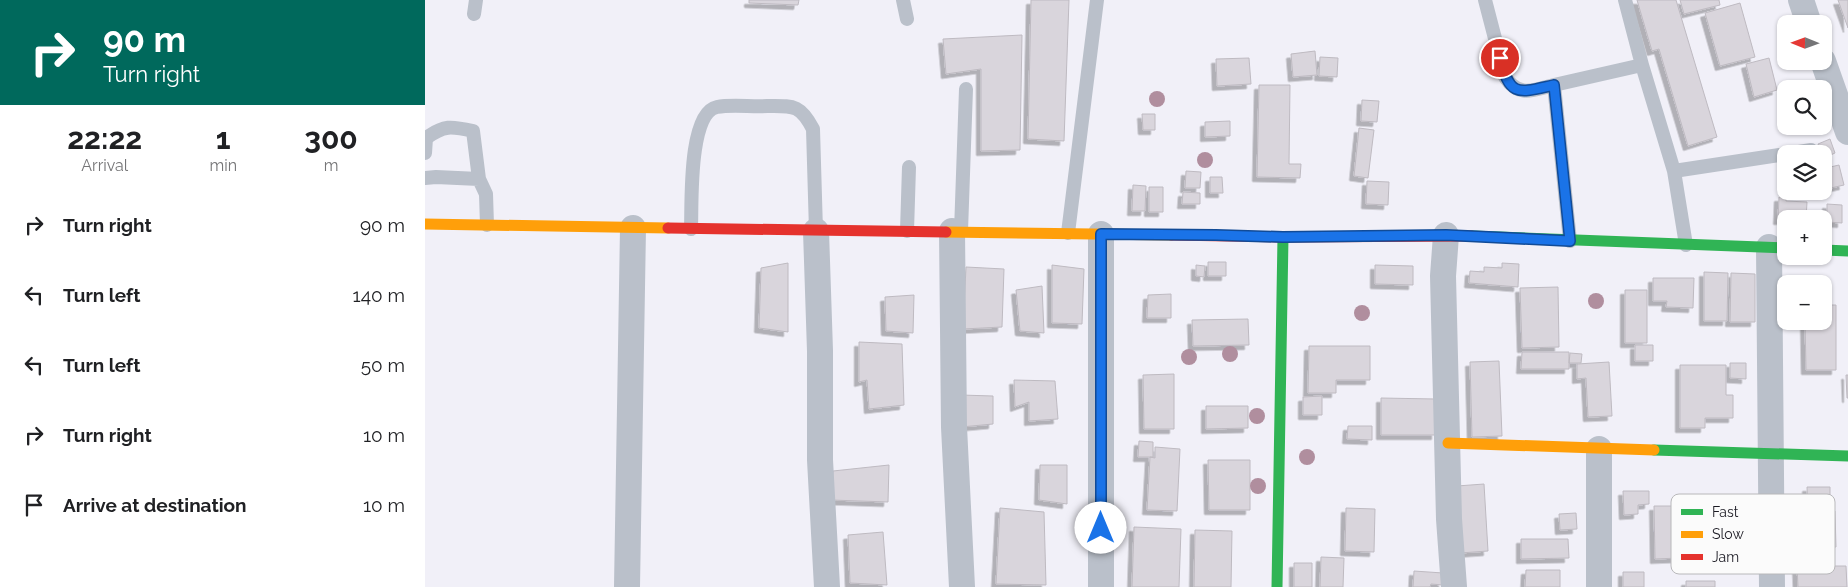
<!DOCTYPE html>
<meta charset="utf-8">
<style>
body{margin:0;font-family:Raleway,sans-serif;background:#f6f6f6;color:#202124;height:100vh;display:flex;flex-direction:column;font-size:19px;white-space:nowrap}
*{box-sizing:border-box;margin:0}
p{font-size:16px;color:#757577}
.icon{flex:none;width:28px;height:28px;fill:none;stroke:currentColor;stroke-width:2;stroke-linecap:round;stroke-linejoin:round}
.map{position:relative;flex:1;overflow:hidden}
.sheet{display:flex;flex-direction:column;background:#fff;width:425px}
.sheet>*{flex:none}
.hud{background:#00695c;color:#fff;overflow:hidden}
.needle{width:32px;rotate:271deg}
.buttons{position:absolute;left:1352px;top:15px;display:grid;gap:10px}
.buttons a{display:grid;place-items:center;width:55px;height:55px;border-radius:10px;background:#fff;box-shadow:0 1px 4px #0004;font-size:25px}
.pin{position:absolute;display:grid;place-items:center;width:42px;height:42px;color:#fff;margin:-21px;border:2px solid #fff;border-radius:50%;box-shadow:0 1px 5px #0007}
.me{position:absolute;width:55px;margin:-28px;rotate:0deg;stroke-linejoin:round;filter:drop-shadow(0 0 4px #0008)}
.turn{display:flex;align-items:center;gap:18px;height:105px;padding:0 20px;font-size:22px}
.turn .icon{width:65px;height:65px;stroke-width:2.5}
.turn b{display:block;font-size:35px;line-height:42px}
.eta{display:flex;justify-content:space-evenly;align-items:center;height:85px;text-align:center}
.eta b{font-size:30px;font-weight:700;line-height:35px}
ul{padding:0;list-style:none}
li{display:flex;align-items:center;gap:15px;height:70px;padding:0 20px}
li div{flex:1}
li b{display:block;font-size:19px}
li em{font-style:normal}
main{display:flex;flex:1;min-height:0}
.map>svg:first-child{display:block}
.building{fill:#d9d5dc;stroke:#bebac1;filter:url(#shadow)}
.lines{fill:none;stroke-linecap:round;stroke-linejoin:round}
.lane{stroke:#bac0ca;stroke-width:14}
.street{stroke:#bac0ca;stroke-width:26}
.fast{stroke:#30b455;stroke-width:11}
.slow{stroke:#ff9f0a;stroke-width:11}
.jam{stroke:#e5322d;stroke-width:11}
.tree{fill:#b08e9e}
.route-casing{stroke:#114b97;stroke-width:12}
.route{stroke:#1a73e8;stroke-width:9}
.key{fill:#fbfbfb;stroke:#b8b8ba;stroke-width:1}
.key-label{font-size:14px;fill:#1b1a23}
</style>
<main>
<section class="sheet">
<div class="hud">
<div class="turn"><svg class="icon" aria-label="right" viewBox="0 0 24 24"><path d="M7 20v-9h11M14 6l5 5-5 5"/></svg><div><b>90 m</b>Turn right</div></div>
</div>
<div class="eta">
<div><b>22:22</b><p>Arrival</p></div>
<div><b>1</b><p>min</p></div>
<div><b>300</b><p>m</p></div>
</div>
<ul>
<li><svg class="icon" aria-label="right" viewBox="0 0 24 24"><path d="M7 20v-9h11M14 6l5 5-5 5"/></svg><div><b>Turn right</b></div><em>90 m</em></li>
<li><svg class="icon" aria-label="left" viewBox="0 0 24 24"><path d="M17 20v-9H6M10 6l-5 5 5 5"/></svg><div><b>Turn left</b></div><em>140 m</em></li>
<li><svg class="icon" aria-label="left" viewBox="0 0 24 24"><path d="M17 20v-9H6M10 6l-5 5 5 5"/></svg><div><b>Turn left</b></div><em>50 m</em></li>
<li><svg class="icon" aria-label="right" viewBox="0 0 24 24"><path d="M7 20v-9h11M14 6l5 5-5 5"/></svg><div><b>Turn right</b></div><em>10 m</em></li>
<li><svg class="icon" aria-label="arrive" viewBox="0 0 24 24"><path d="M6 21V4h12l-3 4 3 4H6"/></svg><div><b>Arrive at destination</b></div><em>10 m</em></li>
</ul>
</section>
<div class="map">
<svg width="1423" height="587" viewBox="0 0 1423 587">
<defs>
<filter id="shadow"><feDropShadow dx="-4.5" dy="4.5" stdDeviation="0" flood-color="#0004"/></filter>
</defs>
<rect width="100%" height="100%" fill="#f1f0f8"/>
<path class="building" d="M324,0H374L373,5L324,3Z
M606,0H644L639,141L603,139Z
M1212,0H1251L1292,137L1263,146L1234,49L1227,51Z
M1255,0H1294L1295,5L1259,14Z
M1413,0H1423V28Z
M1315,3L1330,57L1295,66L1280,13Z
M597,35L595,150L556,151V69L521,74L518,39Z
M890,51L892,75L868,77L866,54Z
M895,57L913,58L912,77L894,76Z
M824,58L826,84L792,86L791,59Z
M1344,58L1352,90L1329,97L1321,64Z
M834,85H865L864,164H876L875,178L832,177Z
M937,100L954,101L952,122L936,121Z
M717,114H730V130H718Z
M805,121V136L780,137V122Z
M934,128L949,130L943,178L929,176Z
M1405,139L1410,153L1399,158V154H1397L1393,144Z
M1414,165L1419,185L1406,188L1401,168Z
M761,171L776,172L775,188H760Z
M785,177H797L798,193H785Z
M942,181L964,182L963,205L941,204Z
M708,185L721,186L720,211H707Z
M724,187H738V212H724Z
M758,192L775,193V204H757Z
M1354,197H1361V201L1382,202L1381,219L1353,220Z
M1402,204L1417,205V223L1402,222Z
M783,262H801V276H783Z
M363,263V332L334,328L336,268Z
M1077,263L1094,264L1093,287L1044,283L1045,271L1059,272V267L1077,268Z
M627,265L659,269L657,324L627,323Z
M771,265L780,266L779,277L771,276Z
M950,265L988,266V285L950,284Z
M541,267L579,269L577,327L538,329Z
M1279,272L1303,273L1302,321H1279Z
M1306,273L1330,274V322H1305Z
M1228,278H1269L1268,308L1241,307L1242,301H1228Z
M617,286L619,333L595,331L591,290Z
M1133,287L1134,347L1097,348L1095,288Z
M1200,290H1222V343H1200Z
M746,294V318H722L723,295Z
M489,295L488,333L461,331L460,297Z
M1399,305H1411V370H1381L1380,321H1399Z
M823,319L824,345L768,346L767,320Z
M434,342L477,344L479,405L444,409L442,380L434,382Z
M1210,345H1228V361H1210Z
M884,346H945V380H911V393H883Z
M1097,352H1144V369H1096Z
M1145,353L1157,354L1156,363H1144Z
M1074,361L1077,436L1047,437L1045,362Z
M1184,362L1187,416L1163,417L1161,378L1152,379V364Z
M1305,363H1321V379L1305,378Z
M1255,365H1301V395H1308V418H1280V428H1255Z
M749,374V429H719L718,375Z
M1421,375H1423V398H1422Z
M589,380L630,381L633,419L604,421V402L590,407Z
M536,395L568,396V424L536,427Z
M897,396V415H878V397Z
M956,398L1011,399V435H956Z
M781,406H823V428L781,429Z
M923,426H947V440L922,439Z
M714,441L728,442V457H713Z
M730,447L755,449L752,511L722,510L725,457L730,458Z
M783,460H825V510H784Z
M464,465L463,502L406,500L408,471Z
M615,465H642V504L614,500Z
M1059,484L1063,551L1035,553L1032,486Z
M1382,487H1405V511H1410L1411,547H1375V512H1383Z
M1198,491H1224V504L1213,505V514L1199,515Z
M1229,506H1254V558L1230,559Z
M575,508L619,512L621,585L571,584Z
M921,508L950,509L949,552L920,551Z
M1151,513L1152,529L1135,530L1134,514Z
M709,527L756,529L754,587H707Z
M770,530L807,531L806,587H769Z
M458,532L462,585L425,583L423,535Z
M1096,539H1143L1144,558L1096,559Z
M896,557L919,558L918,587H895Z
M869,563H887V587H869Z
M1372,566H1421L1422,587H1373Z
M1101,570H1135V587H1100Z
M989,571L1018,573V585L1006,584L1005,587H988Z
M1198,572H1219V587H1198Z
M1261,581H1290V587H1261Z"/>
<g class="lines">
<path class="lane" d="M478,0L482,19
M1060,0L1080,77C1094,98 1108,90 1129,85
M1200,0L1217,65
M49,14L51,0
M0,153L1,138C19,125 26,126 48,131L54,179
M1362,154L1386,150
M1249,171L1361,154
M0,178L11,177L54,179L61,194L62,225
M266,229C267,205 263,113 292,107C306,104 327,107 342,106C368,106 375,104 388,129L391,231
M482,231L484,167
M536,231L541,89
M643,233L672,0
M1145,241L1129,85L1217,65L1249,171L1261,245"/>
<path class="street" d="M1376,0L1384,24
M1398,61L1423,132
M391,231L395,351V460L402,587
M527,231L529,427L537,587
M676,234V587
M1021,235L1018,276L1024,519L1029,587
M1344,247L1347,587
M1174,449V587
M202,587L208,228"/>
<path class="fast" d="M1047,236L1361,248
M1399,250L1423,251
M1229,450L1423,456
M852,587L858,237"/>
<path class="slow" d="M0,224L243,228
M521,232L746,235
M1023,443L1229,450"/>
<path class="jam" d="M243,228L521,232
M746,235L858,237L1047,236"/>
</g>
<g class="tree">
<circle cx="732" cy="99" r="8"/>
<circle cx="780" cy="160" r="8"/>
<circle cx="1171" cy="301" r="8"/>
<circle cx="937" cy="313" r="8"/>
<circle cx="805" cy="354" r="8"/>
<circle cx="764" cy="357" r="8"/>
<circle cx="832" cy="416" r="8"/>
<circle cx="882" cy="457" r="8"/>
<circle cx="833" cy="486" r="8"/>
</g>
<g class="lines">
<defs>
<path id="route" d="M676,528V234L791,235L858,237L1021,235L1145,241L1129,85C1093,93 1085,98 1075,58"/>
</defs>
<use href="#route" class="route-casing"/>
<use href="#route" class="route"/>
</g>
<rect x="1246" y="494" width="164" height="80" rx="8" class="key"/>
<rect x="1256" y="509" width="22" height="6" fill="#30b455"/>
<rect x="1256" y="531" width="22" height="7" fill="#ff9f0a"/>
<rect x="1256" y="554" width="22" height="6" fill="#e5322d"/>
<g class="key-label">
<text x="1287" y="517">Fast</text>
<text x="1287" y="539">Slow</text>
<text x="1287" y="562">Jam</text>
</g>
</svg>
<div class="buttons">
<a><svg class="needle" viewBox="-14 -14 28 28"><path d="M0-13l5 13h-10z" fill="#e53935"/><path d="M0 13l5-13h-10z" fill="#757577"/></svg></a>
<a><svg class="icon" aria-label="search" viewBox="0 0 24 24"><circle cx="10" cy="10" r="6"/><path d="M15 15l6 6"/></svg></a>
<a><svg class="icon" aria-label="layers" viewBox="0 0 24 24"><path d="M12 4l9 5-9 5-9-5zM3 14l9 5 9-5"/></svg></a>
<a>+</a>
<a>−</a>
</div>
<div class="pin" style="left:1075px;top:58px;background:#d93025"><svg class="icon" aria-label="arrive" viewBox="0 0 24 24"><path d="M6 21V4h12l-3 4 3 4H6"/></svg></div>
<svg class="me" style="left:676px;top:528px" viewBox="-20 -20 40 40"><circle r="19" fill="#fff"/><path d="M0-13L10 11 0 6-10 11z" fill="#1a73e8"/></svg>
</div>
</main>
